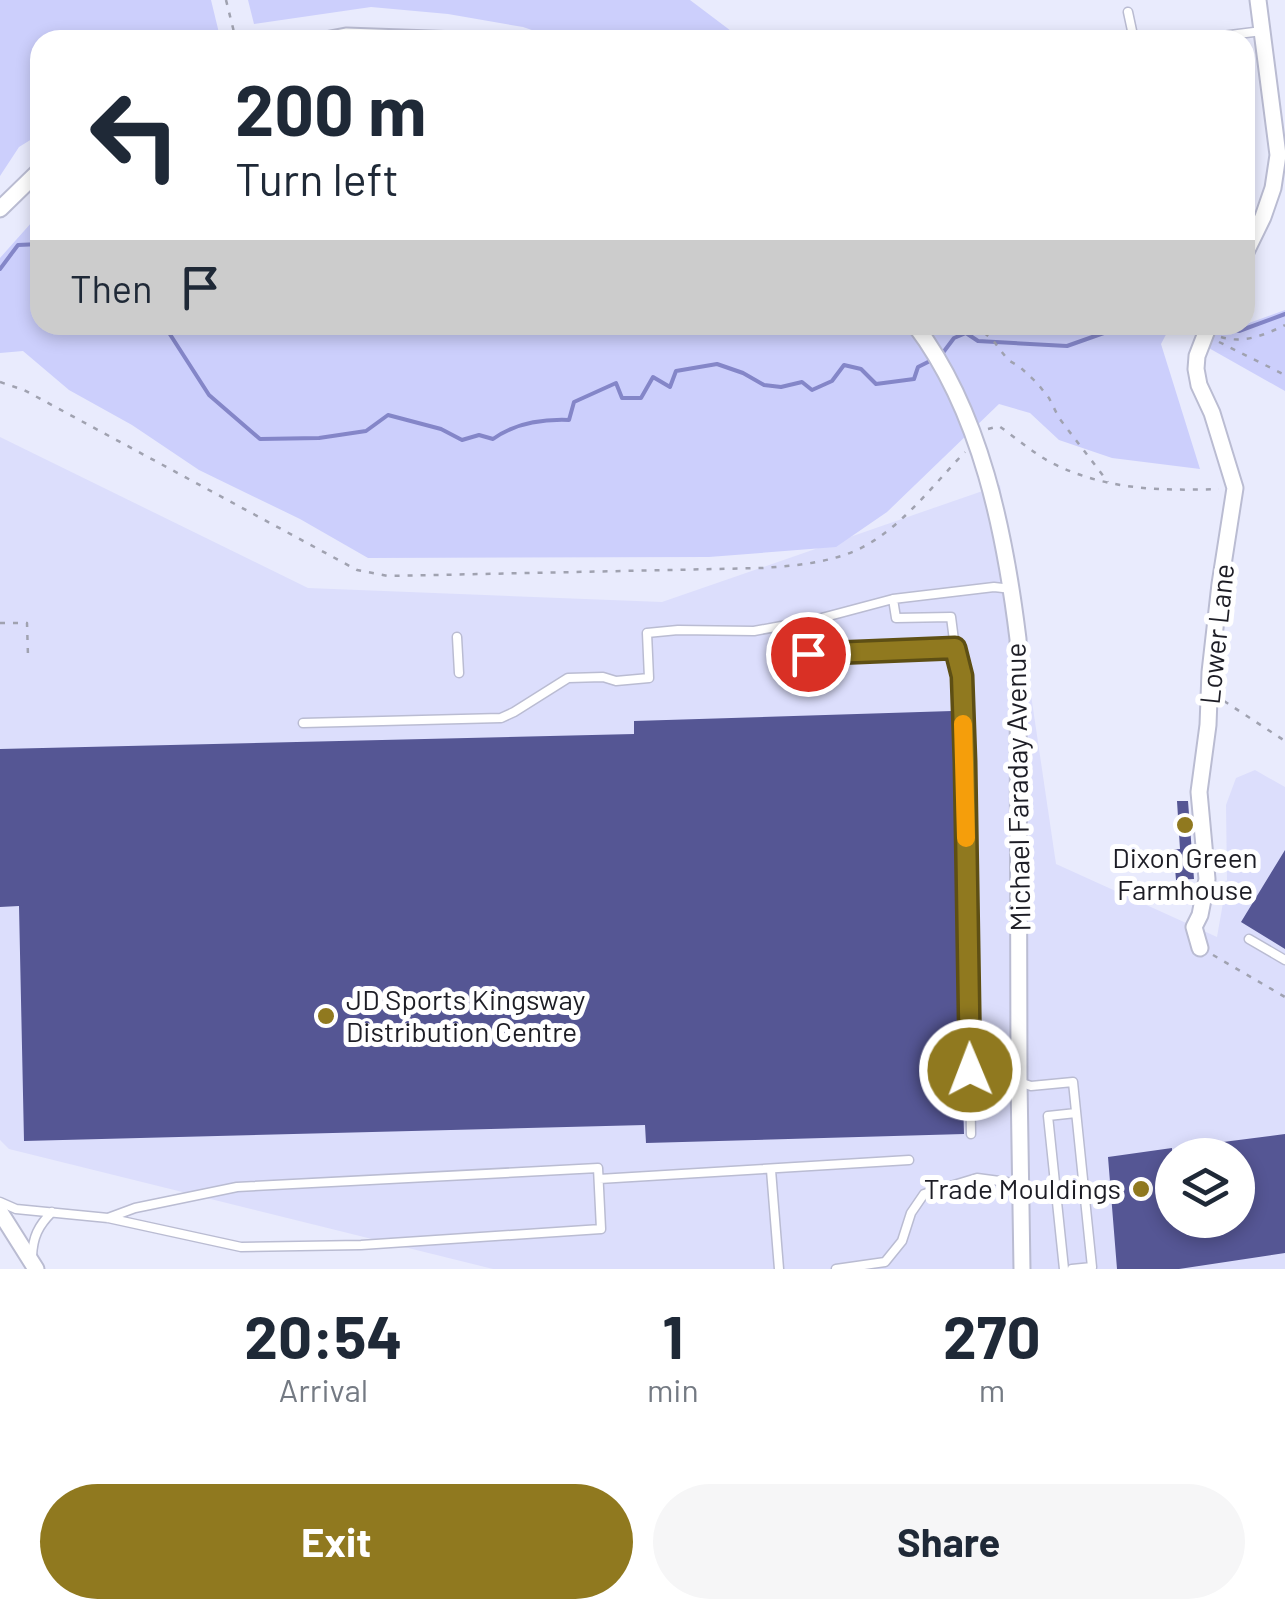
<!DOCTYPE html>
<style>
body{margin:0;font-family:Barlow,sans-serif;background:#f6f6f7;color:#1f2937;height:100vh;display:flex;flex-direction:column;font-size:38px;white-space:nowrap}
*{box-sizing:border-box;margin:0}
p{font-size:32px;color:#747a83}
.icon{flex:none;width:55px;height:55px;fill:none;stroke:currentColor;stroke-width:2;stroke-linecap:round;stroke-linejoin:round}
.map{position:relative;height:1269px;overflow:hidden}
.drawer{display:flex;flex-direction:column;background:#fff;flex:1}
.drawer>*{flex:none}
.hud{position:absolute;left:30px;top:30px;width:1225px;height:305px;border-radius:30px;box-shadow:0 5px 15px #0003;background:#fff;color:#1f2937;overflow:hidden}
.fabs{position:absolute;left:1155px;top:1138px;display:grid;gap:20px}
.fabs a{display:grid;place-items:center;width:100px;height:100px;border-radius:50%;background:#fff;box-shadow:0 5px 15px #0003;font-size:50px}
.pin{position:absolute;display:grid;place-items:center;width:85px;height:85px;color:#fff;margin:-42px;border:5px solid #fff;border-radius:50%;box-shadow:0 2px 10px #0007}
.me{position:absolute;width:110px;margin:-55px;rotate:359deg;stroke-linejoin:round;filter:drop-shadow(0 0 8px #0008)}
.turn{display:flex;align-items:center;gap:35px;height:210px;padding:0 40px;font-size:45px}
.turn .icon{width:130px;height:130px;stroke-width:2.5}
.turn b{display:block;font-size:70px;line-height:85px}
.then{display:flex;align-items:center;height:95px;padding:0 40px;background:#0003;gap:20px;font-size:38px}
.eta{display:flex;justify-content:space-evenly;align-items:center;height:170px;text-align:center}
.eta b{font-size:60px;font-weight:700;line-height:70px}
.primary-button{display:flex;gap:20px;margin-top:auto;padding:20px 40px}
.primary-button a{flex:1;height:115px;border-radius:60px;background:#90791f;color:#fff;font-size:40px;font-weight:700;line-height:115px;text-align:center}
.primary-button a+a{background:#f6f6f7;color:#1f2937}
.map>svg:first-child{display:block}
.built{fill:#dcdefc;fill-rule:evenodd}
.green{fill:#cccffc}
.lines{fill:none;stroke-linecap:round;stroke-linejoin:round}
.stream{stroke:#8486c8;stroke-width:4}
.building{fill:#555694}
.lane-casing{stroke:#babcd2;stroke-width:11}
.street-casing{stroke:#babcd2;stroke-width:19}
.path{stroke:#a0a2b0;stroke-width:2.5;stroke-dasharray:5 8;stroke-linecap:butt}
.lane{stroke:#fff;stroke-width:8}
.street{stroke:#fff;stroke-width:15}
.route-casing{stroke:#5e4f14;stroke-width:25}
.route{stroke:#90791f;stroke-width:18}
.slow{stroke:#f59e0b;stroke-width:18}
.poi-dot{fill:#90791f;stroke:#fff;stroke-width:4}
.labels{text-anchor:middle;stroke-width:10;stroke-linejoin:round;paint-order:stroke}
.street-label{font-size:28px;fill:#1d1d25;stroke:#fff}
.poi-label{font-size:28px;fill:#1d1d25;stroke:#fff}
</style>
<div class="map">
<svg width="1285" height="1269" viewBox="0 0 1285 1269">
<rect width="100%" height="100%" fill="#e9ebfd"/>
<path class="built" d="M0,437L308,588L662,602L1000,485L1056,864L1217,937L1227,880L1226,805L1236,778L1255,770L1285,787V1269H493L9,1149L0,1140ZM1172,1155H1238V1220H1172Z"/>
<path class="green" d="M0,0H211L219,33L202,40H40V134L19,147L0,176Z
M248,0H690L743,40H561L523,27L448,14L371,7L254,24Z
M40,213V325H1171L1161,344L1200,469L1112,458L1059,440L1030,413L999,404L887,512L836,547L709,557L368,558L300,519L199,470L132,425L69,390L23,351L0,353V258Z
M1285,310V391L1207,347L1210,328L1224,332Z"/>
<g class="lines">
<path class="stream" d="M0,269L18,245L40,244
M164,325L209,395L260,439L319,438L366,431L388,415L441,429L462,440L479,435L493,439C515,423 541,419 569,420L574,402L616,383L622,398H641L653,377L670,387L676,371L717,364L743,373L764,385L781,387L802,382L812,390L832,381L844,365L861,369L876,384L914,379L918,367L934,359
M1219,328L1239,331L1285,314
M942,354L954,338L966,333L978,341L1067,346L1115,329L1145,333L1192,325"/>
</g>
<path class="building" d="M952,711L964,1134L646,1143L645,1125L24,1141L19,906L0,907V749L634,734V721Z
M1177,801H1188L1194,879L1176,880L1175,868H1169L1168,850L1180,849Z
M1285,850V949L1241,922Z
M1285,1134V1253L1179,1269H1117L1108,1157L1172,1148V1220H1238V1155H1176V1148Z"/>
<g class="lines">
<defs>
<path id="lane" d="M1128,12L1134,40
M1190,40L1262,31
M893,599L896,618L951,617L955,648
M814,620L806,640L808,654L955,648L961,676L965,762L971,1134
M457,637L459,673
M303,723L501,718L514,712L568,678L603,677L616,681L649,678L647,633L678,630L754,631L814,620L893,599L994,587L1012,589
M1249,939L1285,960
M1019,1082L1031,1086L1073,1082L1092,1267L1072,1269
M771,1170L779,1269
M599,1179L909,1160
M0,1202L16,1209L108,1218L241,1247L361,1245L601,1229L598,1168L237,1187L135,1208L108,1218
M32,1256C33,1237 38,1226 52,1212
M836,1269L885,1262L902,1241L911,1213L924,1194L977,1178L1007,1182L1020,1187
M1064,1269L1048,1116L1076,1113"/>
<path id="street" d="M325,40L346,36L459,40
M0,209L40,170
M1245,254L1263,217L1273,188L1278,155L1258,0
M915,325C981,412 1005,533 1018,639L1019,1082L1022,1269
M1200,948L1194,927L1200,915L1207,879L1199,792L1208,725L1210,672L1220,584L1235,488L1212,413L1199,385L1196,369L1197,356L1209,325
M0,1212L36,1269"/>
</defs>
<use href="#lane" class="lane-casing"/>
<use href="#street" class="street-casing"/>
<path class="path" d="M226,0L236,40
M974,325L992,339L1008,360L1020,367L1037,383L1049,398L1059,418L1108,482
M1221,337C1243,344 1265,335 1285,325
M1219,342L1285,375
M0,382L24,390L357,570L388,576L762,568C790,566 819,564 847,554C895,537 930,488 965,452
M988,429L999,426C1016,438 1032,452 1050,462C1104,490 1160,491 1219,489
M0,623H27L28,656
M1224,701L1285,741
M1213,955L1285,997"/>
<use href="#lane" class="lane"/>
<use href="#street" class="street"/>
</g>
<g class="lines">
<defs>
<path id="route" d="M808,654L955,648L962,676L965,762L970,1070"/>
</defs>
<use href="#route" class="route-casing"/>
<use href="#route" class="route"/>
<path class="slow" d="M963,724L966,838"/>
</g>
<g class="poi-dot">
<circle cx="1185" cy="825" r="10"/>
<circle cx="326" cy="1016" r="10"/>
<circle cx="1141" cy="1189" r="10"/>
</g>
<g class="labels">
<g class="street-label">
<text transform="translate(1217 634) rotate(-84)" y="10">Lower Lane</text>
<text transform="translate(1018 787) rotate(-91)" y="10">Michael Faraday Avenue</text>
</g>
<g class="poi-label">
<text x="1185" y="868">Dixon Green<tspan x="1185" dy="32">Farmhouse</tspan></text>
<text x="346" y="1010" text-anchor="start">JD Sports Kingsway<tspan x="346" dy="32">Distribution Centre</tspan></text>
<text x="1121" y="1199" text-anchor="end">Trade Mouldings</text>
</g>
</g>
</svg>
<div class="fabs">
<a><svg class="icon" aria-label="layers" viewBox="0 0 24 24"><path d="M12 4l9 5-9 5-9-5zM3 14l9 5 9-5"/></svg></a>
</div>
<div class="pin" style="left:808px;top:654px;background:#d93025"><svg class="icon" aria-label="arrive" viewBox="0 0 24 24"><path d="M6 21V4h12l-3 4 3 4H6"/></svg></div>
<svg class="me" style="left:970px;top:1070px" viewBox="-20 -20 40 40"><circle r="17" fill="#90791f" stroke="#fff" stroke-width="3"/><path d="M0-11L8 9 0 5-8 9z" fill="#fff"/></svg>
<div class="hud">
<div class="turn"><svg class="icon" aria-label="left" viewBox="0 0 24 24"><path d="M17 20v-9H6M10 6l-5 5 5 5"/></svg><div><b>200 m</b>Turn left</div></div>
<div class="then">Then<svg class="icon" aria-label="arrive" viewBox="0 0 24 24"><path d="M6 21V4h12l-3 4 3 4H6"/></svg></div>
</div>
</div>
<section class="drawer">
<div class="eta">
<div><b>20:54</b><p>Arrival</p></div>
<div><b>1</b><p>min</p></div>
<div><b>270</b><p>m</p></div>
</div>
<div class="primary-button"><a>Exit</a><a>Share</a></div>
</section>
